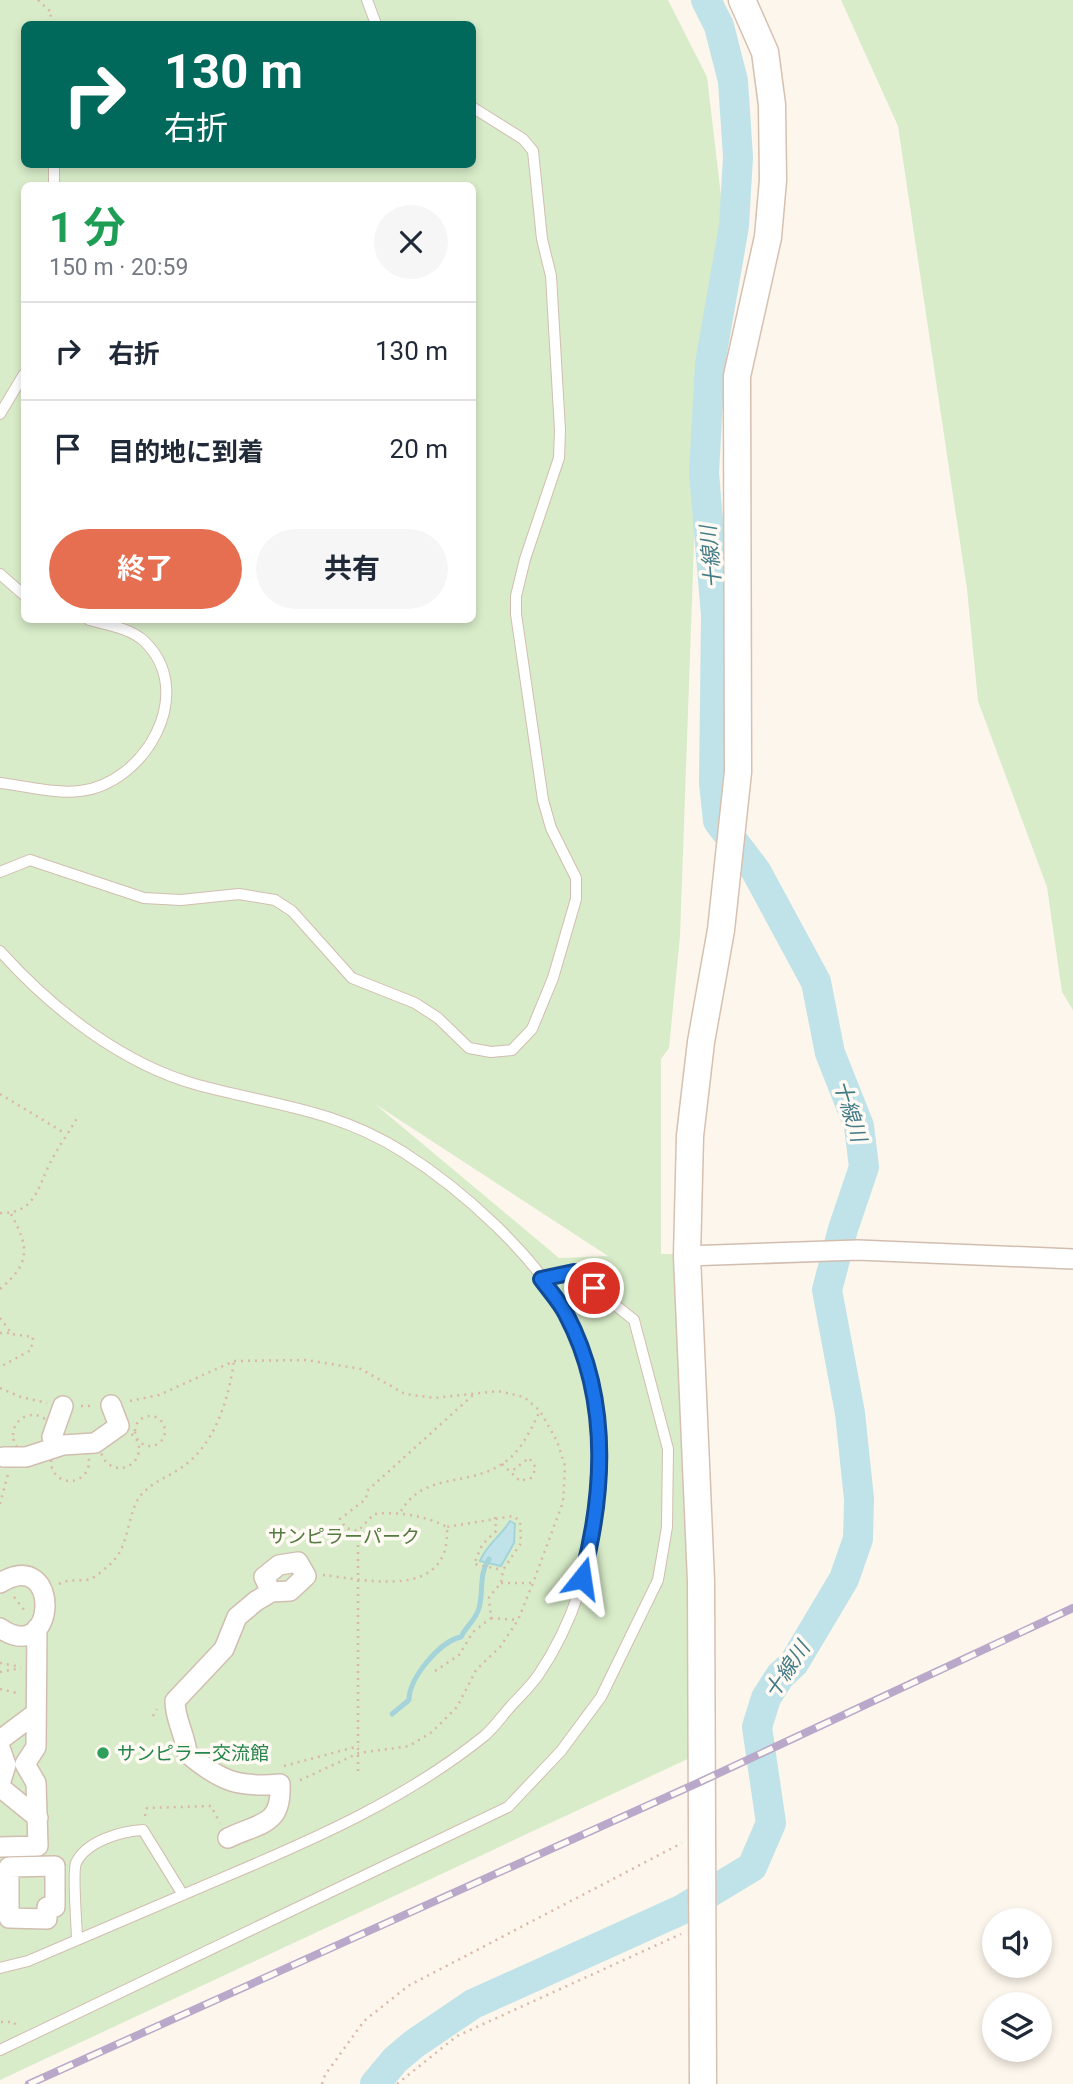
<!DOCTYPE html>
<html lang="ja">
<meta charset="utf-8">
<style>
body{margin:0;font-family:Roboto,"Noto Sans JP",sans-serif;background:#f6f6f7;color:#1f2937;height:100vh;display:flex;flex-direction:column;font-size:26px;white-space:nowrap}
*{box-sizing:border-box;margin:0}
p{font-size:23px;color:#747a83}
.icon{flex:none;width:38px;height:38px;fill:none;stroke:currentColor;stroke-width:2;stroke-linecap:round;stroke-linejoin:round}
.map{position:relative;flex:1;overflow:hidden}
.sheet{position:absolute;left:21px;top:182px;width:455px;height:441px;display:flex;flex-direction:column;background:#fff;border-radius:10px;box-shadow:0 4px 10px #0003}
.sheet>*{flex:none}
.hud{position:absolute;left:21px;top:21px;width:455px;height:147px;border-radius:10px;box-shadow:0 4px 10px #0003;background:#00695c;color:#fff;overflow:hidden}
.buttons{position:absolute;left:982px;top:1908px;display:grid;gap:14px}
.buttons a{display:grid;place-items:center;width:70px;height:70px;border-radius:50%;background:#fff;box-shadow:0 4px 10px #0003;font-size:35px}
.pin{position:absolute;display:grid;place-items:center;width:60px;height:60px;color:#fff;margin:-30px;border:4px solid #fff;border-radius:50%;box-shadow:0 2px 7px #0007}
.me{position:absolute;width:77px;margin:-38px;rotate:15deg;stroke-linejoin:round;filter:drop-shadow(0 0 5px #0008)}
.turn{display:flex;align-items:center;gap:24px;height:147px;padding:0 28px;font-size:32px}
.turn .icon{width:91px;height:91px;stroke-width:2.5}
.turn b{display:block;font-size:49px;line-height:60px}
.round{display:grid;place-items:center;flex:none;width:74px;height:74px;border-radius:37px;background:#f6f6f7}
.summary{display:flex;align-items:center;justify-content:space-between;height:119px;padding:0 28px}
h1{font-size:42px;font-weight:700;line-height:52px;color:#1e9e55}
.action{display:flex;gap:14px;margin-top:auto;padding:14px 28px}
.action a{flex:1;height:80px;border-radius:42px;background:#e76f51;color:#fff;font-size:28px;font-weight:700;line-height:80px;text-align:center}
.action a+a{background:#f6f6f7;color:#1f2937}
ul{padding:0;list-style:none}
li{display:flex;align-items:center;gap:21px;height:98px;padding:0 28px;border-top:2px solid #e0e1e3}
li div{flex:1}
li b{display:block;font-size:26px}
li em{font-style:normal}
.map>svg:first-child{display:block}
.green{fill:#d8ecc9;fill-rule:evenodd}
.water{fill:#bfe3e8;stroke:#a5d3da;stroke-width:2}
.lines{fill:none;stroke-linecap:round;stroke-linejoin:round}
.stream{stroke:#a5d3da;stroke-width:5}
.river{stroke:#bfe3e8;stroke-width:30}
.lane-casing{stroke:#d1beb0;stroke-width:12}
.street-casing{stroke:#d1beb0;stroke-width:22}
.secondary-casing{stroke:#d6c0b0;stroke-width:29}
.path{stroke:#d9b8a5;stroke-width:2.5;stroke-dasharray:2 5;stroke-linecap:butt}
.lane{stroke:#fff;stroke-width:10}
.street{stroke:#fff;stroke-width:19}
.secondary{stroke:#fff;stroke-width:26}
.rail-casing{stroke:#b9a8c9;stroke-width:8}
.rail{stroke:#fffaf3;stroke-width:5;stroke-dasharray:16;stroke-linecap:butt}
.route-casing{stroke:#114b97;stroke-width:18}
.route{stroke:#1a73e8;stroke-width:12}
.leisure-dot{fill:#2e9e5b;stroke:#fffaf3;stroke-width:2.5}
.labels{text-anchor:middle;stroke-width:7;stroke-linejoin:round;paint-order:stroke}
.park-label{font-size:19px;fill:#537a41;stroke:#fffaf3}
.leisure-label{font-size:19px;fill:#27864d;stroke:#fffaf3;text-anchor:start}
.water-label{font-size:21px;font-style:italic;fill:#437c86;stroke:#fffaf3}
</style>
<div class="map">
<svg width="1073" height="2084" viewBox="0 0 1073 2084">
<rect width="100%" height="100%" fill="#fdf6ec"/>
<path class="green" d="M0,0H668L707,77L722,204L699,402L680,936L669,1048L661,1059V1254H680L694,1756L0,2080ZM24,24H472V164H24ZM24,186H472V620H24ZM375,1104L608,1256L559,1258Z
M841,0H1073V1010L1062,992L1047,887L978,701L967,589L898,126Z"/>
<path class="water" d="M510,1521L515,1524L514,1543L501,1566L480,1561C487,1544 501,1536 510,1521Z"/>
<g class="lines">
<path class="stream" d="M392,1714L409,1700C409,1678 440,1641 461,1637C466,1626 476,1620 479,1608C484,1590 478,1576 489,1559"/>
<path class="river" d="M375,2084L395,2060L414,2044L473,2004L681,1910L752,1867L771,1823L757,1727L766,1698L780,1676L794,1663L844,1579L858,1539L859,1499L850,1413L827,1290L843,1229L864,1167L859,1126L830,1053L816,982L756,871L718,821L714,783L716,615L704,473L710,364L734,226L738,157L733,81L719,26L706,0"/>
<defs>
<path id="lane" d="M367,0L376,24
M54,164V186
M0,414L24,374
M0,574L24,595
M0,783C26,786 54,794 80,791C145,784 198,692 144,641C130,628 107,625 89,620
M0,872L30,860L144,898L181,900L239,894L275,900L292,911L352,978L415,1003L438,1018L469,1048L491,1052L512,1050L532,1029L553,978L576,899V878L551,828L543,800L516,614V596L525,559L559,458L560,430L551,276L542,239L533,151L523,139L472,107
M0,951C52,1009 122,1064 198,1085C272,1105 336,1109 403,1152C460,1188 536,1255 567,1316C621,1423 606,1575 539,1674C531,1686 520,1696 511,1706C502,1716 494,1728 483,1737C407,1798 317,1838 227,1876C161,1904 94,1933 28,1961L0,1968
M77,1940C77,1925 72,1873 76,1863C86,1841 122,1831 143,1830L183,1895
M0,2050L508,1807L561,1751L601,1697L658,1580L667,1527L668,1449L634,1320L574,1272L541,1279"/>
<path id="street" d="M687,1256L858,1250L1073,1259
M52,1437L63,1406
M4,1457H26L63,1445L95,1443L119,1426L111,1405
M0,1583C62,1545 58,1668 0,1628
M0,1740L36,1713
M0,1748L6,1765L0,1784
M0,1787L38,1818
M228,1838C261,1822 282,1826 280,1784C238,1788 220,1781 187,1753C185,1734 175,1720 175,1701L224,1649L237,1617L256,1601L271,1592L290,1591L306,1576L298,1562L279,1565L264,1577L271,1592
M0,1847L38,1846L36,1783L25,1764L36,1747L37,1628
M55,1866V1907H47V1919L9,1918V1867Z"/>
<path id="secondary" d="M703,2084L701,1581L687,1256L690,1136L701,1042L721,930L738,772L737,376L768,237L773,180L772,105L765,52L742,0"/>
</defs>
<use href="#lane" class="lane-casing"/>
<use href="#street" class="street-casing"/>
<use href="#secondary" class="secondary-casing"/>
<path class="path" d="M38,0L52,13L47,24
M0,1094L66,1134
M0,1213C32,1214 37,1192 48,1167C56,1150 68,1134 77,1118
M0,1289C30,1263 30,1249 11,1214
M0,1318L12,1334L33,1337L31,1350L0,1367
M0,1333H11
M0,1388L21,1397L47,1403
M130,1401L159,1395L234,1361L307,1360L361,1369L405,1394L435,1398L498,1391L524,1397L540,1411L557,1441L565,1466L563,1502L533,1583L518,1620L500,1647L476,1670L457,1707L432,1732L409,1746L359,1753L296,1782
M81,1406H95
M13 1435a20 20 0 1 1 40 0a20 20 0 1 1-40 0Z
M135 1431a15 15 0 1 1 30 0a15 15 0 1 1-30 0Z
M101 1449a19 19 0 1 1 38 0a19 19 0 1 1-38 0Z
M51 1462a19 19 0 1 1 38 0a19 19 0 1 1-38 0Z
M502,1464L520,1481L531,1478L536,1468L529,1458L512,1471
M0,1504L8,1474
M401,1511C424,1472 467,1487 502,1464C521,1452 530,1431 540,1411
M495,1517L496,1531L482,1545L474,1564L503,1570
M358,1531V1776
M323,1575C369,1580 451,1601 447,1527C426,1516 398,1511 374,1514L358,1531L346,1528L340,1519L366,1499L367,1491L473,1395
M501,1583H533
M59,1584C69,1578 80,1582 90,1579C96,1577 103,1570 108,1566C131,1548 126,1513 141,1495C153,1481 171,1476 185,1465C216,1442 229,1397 234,1361
M14,1597L25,1611
M491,1618L518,1620
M0,1663L21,1667
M435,1671L459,1655L473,1632L491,1618L489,1597L501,1583L503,1570L521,1543L520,1521L513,1516L447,1527
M0,1672L21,1668
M0,1689L17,1693
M153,1716L157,1709
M284,1766L359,1746
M145,1816L147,1808L211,1806L220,1823
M1,2022H14L18,2029
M322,2084L325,2075L364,2021L408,1986L682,1843
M397,2084L457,2036L681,1934"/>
<use href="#lane" class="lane"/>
<use href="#street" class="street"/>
<use href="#secondary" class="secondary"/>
<defs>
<path id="rail" d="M29,2084L702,1781L1073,1608"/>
</defs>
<use href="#rail" class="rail-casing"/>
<use href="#rail" class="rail"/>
</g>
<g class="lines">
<defs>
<path id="route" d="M582,1578C605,1491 610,1397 566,1314C560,1302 549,1290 541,1279L574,1272L594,1288"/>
</defs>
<use href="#route" class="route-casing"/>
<use href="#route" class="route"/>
</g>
<circle class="leisure-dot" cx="103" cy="1753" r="7"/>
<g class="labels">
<g class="park-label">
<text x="344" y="1543">サンピラーパーク</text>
</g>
<g class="leisure-label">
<text x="117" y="1760">サンピラー交流館</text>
</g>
<g class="water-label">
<text transform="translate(711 557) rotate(-95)" y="7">十線川</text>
<text transform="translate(850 1111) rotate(73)" y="7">十線川</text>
<text transform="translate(787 1670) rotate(-56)" y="7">十線川</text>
</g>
</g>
</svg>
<div class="buttons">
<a><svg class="icon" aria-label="sound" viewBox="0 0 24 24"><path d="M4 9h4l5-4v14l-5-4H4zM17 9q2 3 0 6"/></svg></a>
<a><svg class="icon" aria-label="layers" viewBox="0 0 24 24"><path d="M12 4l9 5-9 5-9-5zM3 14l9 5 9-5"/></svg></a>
</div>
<div class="pin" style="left:594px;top:1288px;background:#d93025"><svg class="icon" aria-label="arrive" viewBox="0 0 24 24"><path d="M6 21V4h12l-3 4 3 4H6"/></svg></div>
<svg class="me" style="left:582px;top:1578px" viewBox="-20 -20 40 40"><path d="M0-17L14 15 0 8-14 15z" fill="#1a73e8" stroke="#fff" stroke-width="4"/></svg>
<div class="hud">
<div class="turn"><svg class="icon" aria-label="right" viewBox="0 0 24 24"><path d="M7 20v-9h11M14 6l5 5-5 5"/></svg><div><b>130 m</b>右折</div></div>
</div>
<section class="sheet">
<div class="summary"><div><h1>1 分</h1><p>150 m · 20:59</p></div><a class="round"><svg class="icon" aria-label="close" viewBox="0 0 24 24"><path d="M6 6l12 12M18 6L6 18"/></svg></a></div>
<ul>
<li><svg class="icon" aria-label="right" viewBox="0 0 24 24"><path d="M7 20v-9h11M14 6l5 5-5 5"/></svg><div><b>右折</b></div><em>130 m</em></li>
<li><svg class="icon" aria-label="arrive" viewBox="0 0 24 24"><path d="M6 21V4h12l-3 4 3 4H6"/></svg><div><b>目的地に到着</b></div><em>20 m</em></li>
</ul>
<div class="action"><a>終了</a><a>共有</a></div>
</section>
</div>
